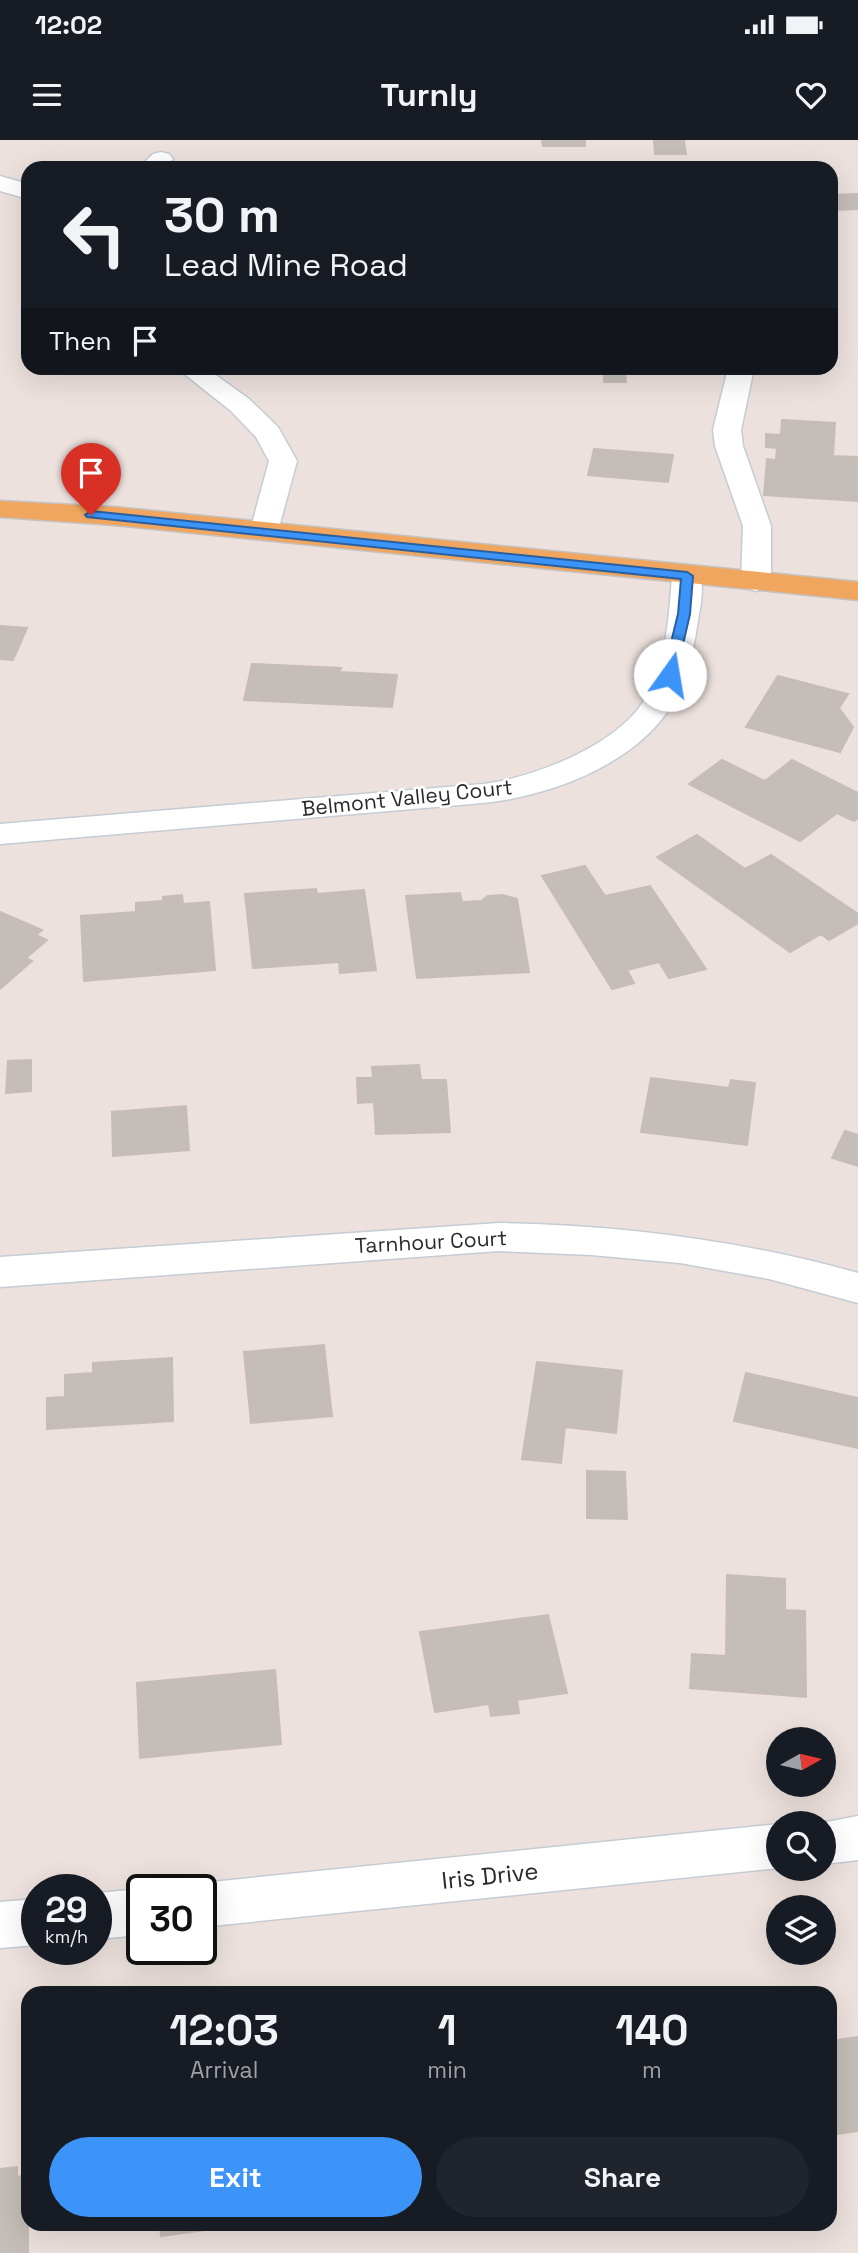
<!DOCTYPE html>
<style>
body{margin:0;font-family:"Space Grotesk",sans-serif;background:#20242c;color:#f1f3f6;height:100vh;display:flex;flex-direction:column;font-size:26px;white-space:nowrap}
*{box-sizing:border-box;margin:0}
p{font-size:23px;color:#9ea1a6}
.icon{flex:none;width:38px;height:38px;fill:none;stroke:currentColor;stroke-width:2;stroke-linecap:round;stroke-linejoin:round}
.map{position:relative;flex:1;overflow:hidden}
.side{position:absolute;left:21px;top:1846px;width:816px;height:245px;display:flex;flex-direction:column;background:#171b24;border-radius:21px;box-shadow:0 7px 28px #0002}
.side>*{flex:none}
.top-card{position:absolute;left:21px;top:21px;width:817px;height:214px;border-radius:21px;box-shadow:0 7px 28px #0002;background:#171b24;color:#f1f3f6;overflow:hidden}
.needle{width:46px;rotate:82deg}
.fabs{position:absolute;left:766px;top:1587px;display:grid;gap:14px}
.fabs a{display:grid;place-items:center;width:70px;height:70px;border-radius:50%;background:#171b24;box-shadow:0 7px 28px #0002;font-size:35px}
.speed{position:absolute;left:21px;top:1734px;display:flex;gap:14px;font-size:35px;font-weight:700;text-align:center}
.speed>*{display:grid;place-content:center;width:91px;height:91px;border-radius:50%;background:#171b24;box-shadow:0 7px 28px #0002;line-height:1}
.speed small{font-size:18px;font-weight:400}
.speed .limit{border:4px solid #111;border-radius:10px;background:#fff;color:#111}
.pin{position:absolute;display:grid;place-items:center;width:60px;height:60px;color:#fff;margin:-72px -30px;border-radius:50% 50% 50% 0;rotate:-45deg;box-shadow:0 0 7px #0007}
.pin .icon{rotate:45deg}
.me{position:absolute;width:77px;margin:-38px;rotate:13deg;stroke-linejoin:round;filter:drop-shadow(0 0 5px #0008)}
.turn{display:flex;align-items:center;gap:24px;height:147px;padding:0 28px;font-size:32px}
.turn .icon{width:91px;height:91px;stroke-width:2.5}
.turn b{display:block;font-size:49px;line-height:60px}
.then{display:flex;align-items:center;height:66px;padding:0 28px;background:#0003;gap:14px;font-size:26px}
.eta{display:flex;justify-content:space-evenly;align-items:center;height:119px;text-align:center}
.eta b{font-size:42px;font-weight:700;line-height:49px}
.button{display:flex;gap:14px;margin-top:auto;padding:14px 28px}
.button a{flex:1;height:80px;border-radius:42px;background:#3d94f8;color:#fff;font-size:28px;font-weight:700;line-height:80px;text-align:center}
.button a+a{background:#20242c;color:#f1f3f6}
.status{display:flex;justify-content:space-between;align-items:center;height:49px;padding:0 35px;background:#171b24;direction:ltr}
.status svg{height:19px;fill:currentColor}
header{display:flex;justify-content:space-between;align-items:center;height:91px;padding:0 28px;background:#171b24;font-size:32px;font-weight:700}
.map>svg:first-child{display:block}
.building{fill:#c4bdb8;stroke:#c8bdb6;stroke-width:2}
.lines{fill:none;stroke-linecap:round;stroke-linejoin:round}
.minor-casing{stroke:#c5ccd4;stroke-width:3}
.major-casing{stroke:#c3c3c3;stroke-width:3}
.minor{fill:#fff;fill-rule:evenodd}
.major{fill:#f0a65e;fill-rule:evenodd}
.route{fill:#3d94f8;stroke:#2860a1;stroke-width:2}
.labels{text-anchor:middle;stroke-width:5;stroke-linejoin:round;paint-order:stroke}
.street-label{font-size:21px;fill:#2a2a2a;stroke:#fff}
.near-street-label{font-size:24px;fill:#2a2a2a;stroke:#fff}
</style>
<div class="status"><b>12:02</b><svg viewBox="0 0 49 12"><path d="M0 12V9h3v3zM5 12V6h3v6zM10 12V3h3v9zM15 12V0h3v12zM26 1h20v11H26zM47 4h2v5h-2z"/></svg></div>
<header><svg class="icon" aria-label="menu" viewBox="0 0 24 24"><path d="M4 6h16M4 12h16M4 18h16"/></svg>Turnly<svg class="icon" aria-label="heart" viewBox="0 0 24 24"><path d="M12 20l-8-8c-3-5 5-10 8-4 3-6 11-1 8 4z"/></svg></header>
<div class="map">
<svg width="858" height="2113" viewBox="0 0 858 2113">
<rect width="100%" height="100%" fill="#ece1dd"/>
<path class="building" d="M542,0H585V6H543Z
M654,1H684L686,14H655Z
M508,24H547V28H508Z
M858,54V69L835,70L836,72H831V55Z
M604,231L625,232L626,242H604Z
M782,280L835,283L833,316L858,317V361L764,355L767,319L776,320L777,308L766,307V294L781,295Z
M594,309L673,315L668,342L588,335Z
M0,486L27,488L13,520L0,519Z
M252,524L341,528L339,532L397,535L392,567L244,560Z
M778,536L848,554L839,568L853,587L840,612L746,587Z
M722,620L765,641L792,620L858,653V678L854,681L837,673L800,701L689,644Z
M697,695L745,729L771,715L858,774V783L829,800L821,794L790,812L657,717Z
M585,726L605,756L650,746L706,829L669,838L659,822L627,830L634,843L612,849L542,736Z
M316,749L317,754L364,750L376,830L340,833L339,822L253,828L245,754Z
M460,753L462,762L481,761L488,756L503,755L517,759L529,832L417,838L406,756Z
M182,755L183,764L209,762L215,830L84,841L81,776L136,772V763L163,761V757Z
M0,772L42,790L36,795L47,800L26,818L32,821L0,849Z
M31,920V951L6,953L8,921Z
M419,925L421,940H446L450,992L376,994L374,962L358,963L357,938H373L372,927Z
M651,938L729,948L731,940L755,943L747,1005L641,992Z
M186,966L189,1010L113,1016L112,972Z
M845,991L858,995V1026L832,1018Z
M324,1205L332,1276L251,1283L244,1212Z
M172,1218L173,1281L47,1289V1258L65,1257V1235L93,1233V1223Z
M537,1222L622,1231L616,1293L565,1287L561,1323L522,1319Z
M746,1233L858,1258V1308L734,1281Z
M587,1331L625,1332L627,1379L587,1378Z
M727,1435L785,1439V1470L805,1471L806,1557L690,1548L692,1514L726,1516Z
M548,1475L567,1553L517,1560L519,1573L491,1576L489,1564L435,1572L420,1492Z
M275,1530L281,1604L140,1618L137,1543Z
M858,1897V1991L830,1995V1901Z
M17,2027V2037L28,2035V2113H0V2029Z
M160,2084H247L161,2096Z"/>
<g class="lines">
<defs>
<path id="minor" d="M161,12L169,14L173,19L164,28H138L153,14Z
M0,36L28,44V59L0,51Z
M177,228H206L249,259L278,287L297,321L278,391L274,397L264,400L254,397L250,391L269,321L256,297L231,271Z
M728,228H754L741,290L743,306L771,386V442L766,448L756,451L746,448L741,442L743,386L715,306L713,290Z
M687,427L697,430C707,443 699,472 697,487C693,512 687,537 675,559C641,623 551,656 483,663L0,704V684L483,644C533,638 615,606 643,562C666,526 669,477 672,436L677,430Z
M499,1083C622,1085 740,1100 858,1133V1163L769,1139L680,1123L591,1115L499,1111L0,1147V1117Z
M858,1676V1720L824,1724V1684H816Z
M779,1684V1728L201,1787V1750H183L201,1743Z
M142,1749V1795L96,1799V1753Z
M37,1759V1805L0,1808V1762Z"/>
<path id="major" d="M0,361L114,367L858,442V460L114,385L0,377Z"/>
</defs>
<use href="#minor" class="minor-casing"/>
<use href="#major" class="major-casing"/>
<use href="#minor" class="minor"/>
<use href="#major" class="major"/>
</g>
<path class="route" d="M91,371L687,432L693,436L690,474L676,535L670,539L663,535L678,474L681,439L87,377L85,375Z"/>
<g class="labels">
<g class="street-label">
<text transform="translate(407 658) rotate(-6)" y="7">Belmont Valley Court</text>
<text transform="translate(431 1102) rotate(-3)" y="7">Tarnhour Court</text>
</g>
<g class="near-street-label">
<text transform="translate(490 1736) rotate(-6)" y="8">Iris Drive</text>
</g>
</g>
</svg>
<div class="fabs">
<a><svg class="needle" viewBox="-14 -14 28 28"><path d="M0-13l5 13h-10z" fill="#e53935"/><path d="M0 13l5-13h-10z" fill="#9ea1a6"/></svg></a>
<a><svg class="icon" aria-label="search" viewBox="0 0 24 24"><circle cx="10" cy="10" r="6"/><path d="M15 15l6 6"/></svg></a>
<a><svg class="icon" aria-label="layers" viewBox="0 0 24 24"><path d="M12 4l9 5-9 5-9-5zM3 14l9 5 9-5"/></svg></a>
</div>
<div class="speed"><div>29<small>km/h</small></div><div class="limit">30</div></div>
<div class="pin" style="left:91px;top:375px;background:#d93025"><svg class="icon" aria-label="arrive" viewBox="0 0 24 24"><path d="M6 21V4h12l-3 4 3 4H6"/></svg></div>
<svg class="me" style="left:670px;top:535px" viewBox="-20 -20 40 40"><circle r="19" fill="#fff"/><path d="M0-13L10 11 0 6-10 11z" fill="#3d94f8"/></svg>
<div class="top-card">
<div class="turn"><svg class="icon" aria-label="left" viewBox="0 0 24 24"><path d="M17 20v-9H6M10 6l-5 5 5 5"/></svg><div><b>30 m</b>Lead Mine Road</div></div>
<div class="then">Then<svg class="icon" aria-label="arrive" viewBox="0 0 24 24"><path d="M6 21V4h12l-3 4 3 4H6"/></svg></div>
</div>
<section class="side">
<div class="eta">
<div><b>12:03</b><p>Arrival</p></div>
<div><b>1</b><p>min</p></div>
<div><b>140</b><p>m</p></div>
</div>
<div class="button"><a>Exit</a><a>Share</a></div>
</section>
</div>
